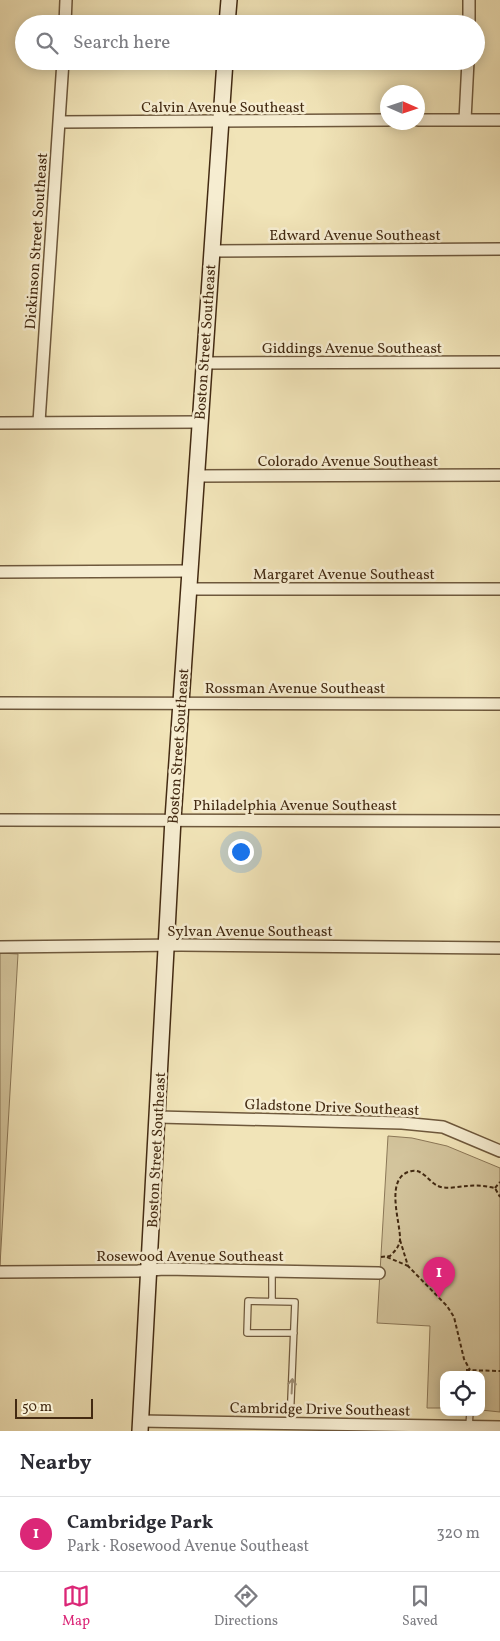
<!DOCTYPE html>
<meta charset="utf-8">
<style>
:root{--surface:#fff;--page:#f2f2f3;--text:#2b2b33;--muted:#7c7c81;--line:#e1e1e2;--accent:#db2777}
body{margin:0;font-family:Vollkorn,serif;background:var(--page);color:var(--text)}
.controls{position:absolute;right:15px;bottom:15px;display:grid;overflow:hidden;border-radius:10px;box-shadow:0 2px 12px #0003}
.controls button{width:45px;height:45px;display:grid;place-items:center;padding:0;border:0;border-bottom:1px solid var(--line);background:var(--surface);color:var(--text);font:25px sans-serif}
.compass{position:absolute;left:380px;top:85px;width:45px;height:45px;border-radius:50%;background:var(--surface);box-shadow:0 2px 12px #0003;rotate:93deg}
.scale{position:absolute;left:15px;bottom:12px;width:78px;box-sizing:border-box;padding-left:5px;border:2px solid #432a12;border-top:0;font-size:14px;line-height:18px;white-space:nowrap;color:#432a12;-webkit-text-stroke:4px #f6edd1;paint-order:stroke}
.you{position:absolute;left:240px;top:851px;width:18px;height:18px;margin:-12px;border:4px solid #fff;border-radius:50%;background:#1a73e8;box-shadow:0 0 0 8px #1a73e833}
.badge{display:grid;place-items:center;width:32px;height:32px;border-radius:50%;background:var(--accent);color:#fff;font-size:16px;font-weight:700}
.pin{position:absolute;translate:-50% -41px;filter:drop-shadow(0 1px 2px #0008)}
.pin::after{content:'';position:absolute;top:26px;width:18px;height:15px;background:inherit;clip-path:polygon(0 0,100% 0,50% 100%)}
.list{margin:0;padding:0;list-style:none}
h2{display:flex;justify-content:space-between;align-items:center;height:65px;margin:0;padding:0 20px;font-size:21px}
h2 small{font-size:16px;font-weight:400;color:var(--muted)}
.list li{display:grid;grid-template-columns:32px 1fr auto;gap:15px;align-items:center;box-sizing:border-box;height:75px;padding:0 20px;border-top:1px solid var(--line)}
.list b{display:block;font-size:19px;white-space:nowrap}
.list p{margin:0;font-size:16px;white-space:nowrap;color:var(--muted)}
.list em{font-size:16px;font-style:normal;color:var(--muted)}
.icon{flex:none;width:28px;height:28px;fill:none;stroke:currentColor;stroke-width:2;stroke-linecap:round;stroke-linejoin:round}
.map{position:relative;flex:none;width:500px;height:1431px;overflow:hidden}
.search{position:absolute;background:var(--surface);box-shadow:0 2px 12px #0003;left:15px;right:15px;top:15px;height:55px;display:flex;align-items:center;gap:12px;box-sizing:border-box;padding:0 18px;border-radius:28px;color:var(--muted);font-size:19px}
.sheet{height:140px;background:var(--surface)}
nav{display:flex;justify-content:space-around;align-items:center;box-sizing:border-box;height:70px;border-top:1px solid var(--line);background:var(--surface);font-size:14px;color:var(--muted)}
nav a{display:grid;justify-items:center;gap:2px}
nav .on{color:var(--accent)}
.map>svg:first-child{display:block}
</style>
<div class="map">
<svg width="500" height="1431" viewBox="0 0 500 1431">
<rect width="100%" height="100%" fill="#f1e4b8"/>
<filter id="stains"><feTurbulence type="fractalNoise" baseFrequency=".004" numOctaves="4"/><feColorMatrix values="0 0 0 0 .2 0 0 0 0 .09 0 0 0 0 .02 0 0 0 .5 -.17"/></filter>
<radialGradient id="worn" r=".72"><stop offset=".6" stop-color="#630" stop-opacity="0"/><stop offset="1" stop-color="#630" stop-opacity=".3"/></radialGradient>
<path fill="#d3c49c" stroke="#8b7757" d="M0,953L18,954L0,1265Z
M388,1136L412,1138L447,1146L500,1168V1412L481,1410V1375H444V1408H427L430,1326L377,1323Z"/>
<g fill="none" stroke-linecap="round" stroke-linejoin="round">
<g stroke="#6e583c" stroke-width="8">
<path id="lane" d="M272,1271V1301
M290,1423L295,1302L248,1301L247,1333H294
M469,1426L470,1412"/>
</g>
<g stroke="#6e583c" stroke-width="14">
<path id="street" d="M65,24L66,0
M469,24V0
M418,120H500
M465,120L468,61
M59,122L388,120
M211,251L500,249
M203,363L500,362
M39,422L63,61
M0,423L200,422
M196,476L500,475
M0,572L189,571
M188,589H500
M0,703L500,704
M0,820L500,821
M0,947L181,945L500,948
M158,1117L402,1123L443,1127L500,1151
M0,1272L138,1271L164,1269L379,1273
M140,1421L500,1427"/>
</g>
<g stroke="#432a12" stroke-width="18">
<path id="secondary" d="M227,24L229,0
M140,1431L173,819L225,61"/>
</g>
<path stroke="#432a12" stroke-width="2" stroke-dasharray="4 2.5" stroke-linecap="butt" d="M495,1188L500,1182
M400,1240L408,1266L447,1306L454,1317L464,1359L470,1370
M381,1257L390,1256C395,1251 399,1247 400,1240C401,1223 383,1176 412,1171C423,1169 429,1182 438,1186C447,1190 459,1186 468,1186C477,1185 486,1186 495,1188L500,1197
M387,1257L408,1266
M466,1370L500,1371"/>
<use href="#lane" stroke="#f6edd1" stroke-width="5.5"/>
<use href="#street" stroke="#f6edd1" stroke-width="11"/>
<use href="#secondary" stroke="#f6edd1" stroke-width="15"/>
</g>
<defs><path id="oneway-shaft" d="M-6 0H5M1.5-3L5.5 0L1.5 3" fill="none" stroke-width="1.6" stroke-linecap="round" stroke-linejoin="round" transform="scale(1.25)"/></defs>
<use stroke="#9c8c72" href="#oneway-shaft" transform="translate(292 1386) rotate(-87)"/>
<g text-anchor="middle" stroke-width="5" stroke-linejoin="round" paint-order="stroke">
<g font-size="15" fill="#432a12" stroke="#f6edd1">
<text x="223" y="112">Calvin Avenue Southeast</text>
<text x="355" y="240">Edward Avenue Southeast</text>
<text transform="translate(36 241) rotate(-86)" y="5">Dickinson Street Southeast</text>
<text transform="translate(205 342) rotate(-86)" y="5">Boston Street Southeast</text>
<text x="352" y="353">Giddings Avenue Southeast</text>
<text x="348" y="466">Colorado Avenue Southeast</text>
<text x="344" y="579">Margaret Avenue Southeast</text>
<text x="295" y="693">Rossman Avenue Southeast</text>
<text transform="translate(178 746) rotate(-86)" y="5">Boston Street Southeast</text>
<text x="295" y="810">Philadelphia Avenue Southeast</text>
<text x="250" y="936">Sylvan Avenue Southeast</text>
<text transform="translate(332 1107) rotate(2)" y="5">Gladstone Drive Southeast</text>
<text transform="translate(156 1150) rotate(-87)" y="5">Boston Street Southeast</text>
<text x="190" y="1261">Rosewood Avenue Southeast</text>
<text transform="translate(320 1409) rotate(1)" y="5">Cambridge Drive Southeast</text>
</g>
</g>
<rect width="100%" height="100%" filter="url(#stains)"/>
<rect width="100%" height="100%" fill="url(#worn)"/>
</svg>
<div class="controls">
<button><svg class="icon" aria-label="locate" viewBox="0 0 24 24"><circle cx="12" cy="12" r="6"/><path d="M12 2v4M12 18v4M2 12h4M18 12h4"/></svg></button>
</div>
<svg class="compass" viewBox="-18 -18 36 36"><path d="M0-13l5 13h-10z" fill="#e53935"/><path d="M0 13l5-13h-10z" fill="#7c7c81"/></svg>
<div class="scale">50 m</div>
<div class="you"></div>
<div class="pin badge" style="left:439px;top:1298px">1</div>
<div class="search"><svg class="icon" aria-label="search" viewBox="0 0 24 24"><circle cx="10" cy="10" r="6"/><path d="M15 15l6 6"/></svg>Search here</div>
</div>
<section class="sheet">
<h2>Nearby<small></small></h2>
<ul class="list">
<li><span class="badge">1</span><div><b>Cambridge Park</b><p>Park · Rosewood Avenue Southeast</p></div><em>320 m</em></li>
</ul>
</section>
<nav>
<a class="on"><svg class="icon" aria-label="map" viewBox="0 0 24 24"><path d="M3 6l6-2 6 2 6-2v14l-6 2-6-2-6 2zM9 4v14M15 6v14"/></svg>Map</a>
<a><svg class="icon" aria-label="directions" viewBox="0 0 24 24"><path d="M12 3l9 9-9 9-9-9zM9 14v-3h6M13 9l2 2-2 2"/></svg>Directions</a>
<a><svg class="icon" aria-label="saved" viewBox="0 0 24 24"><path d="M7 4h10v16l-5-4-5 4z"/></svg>Saved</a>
</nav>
